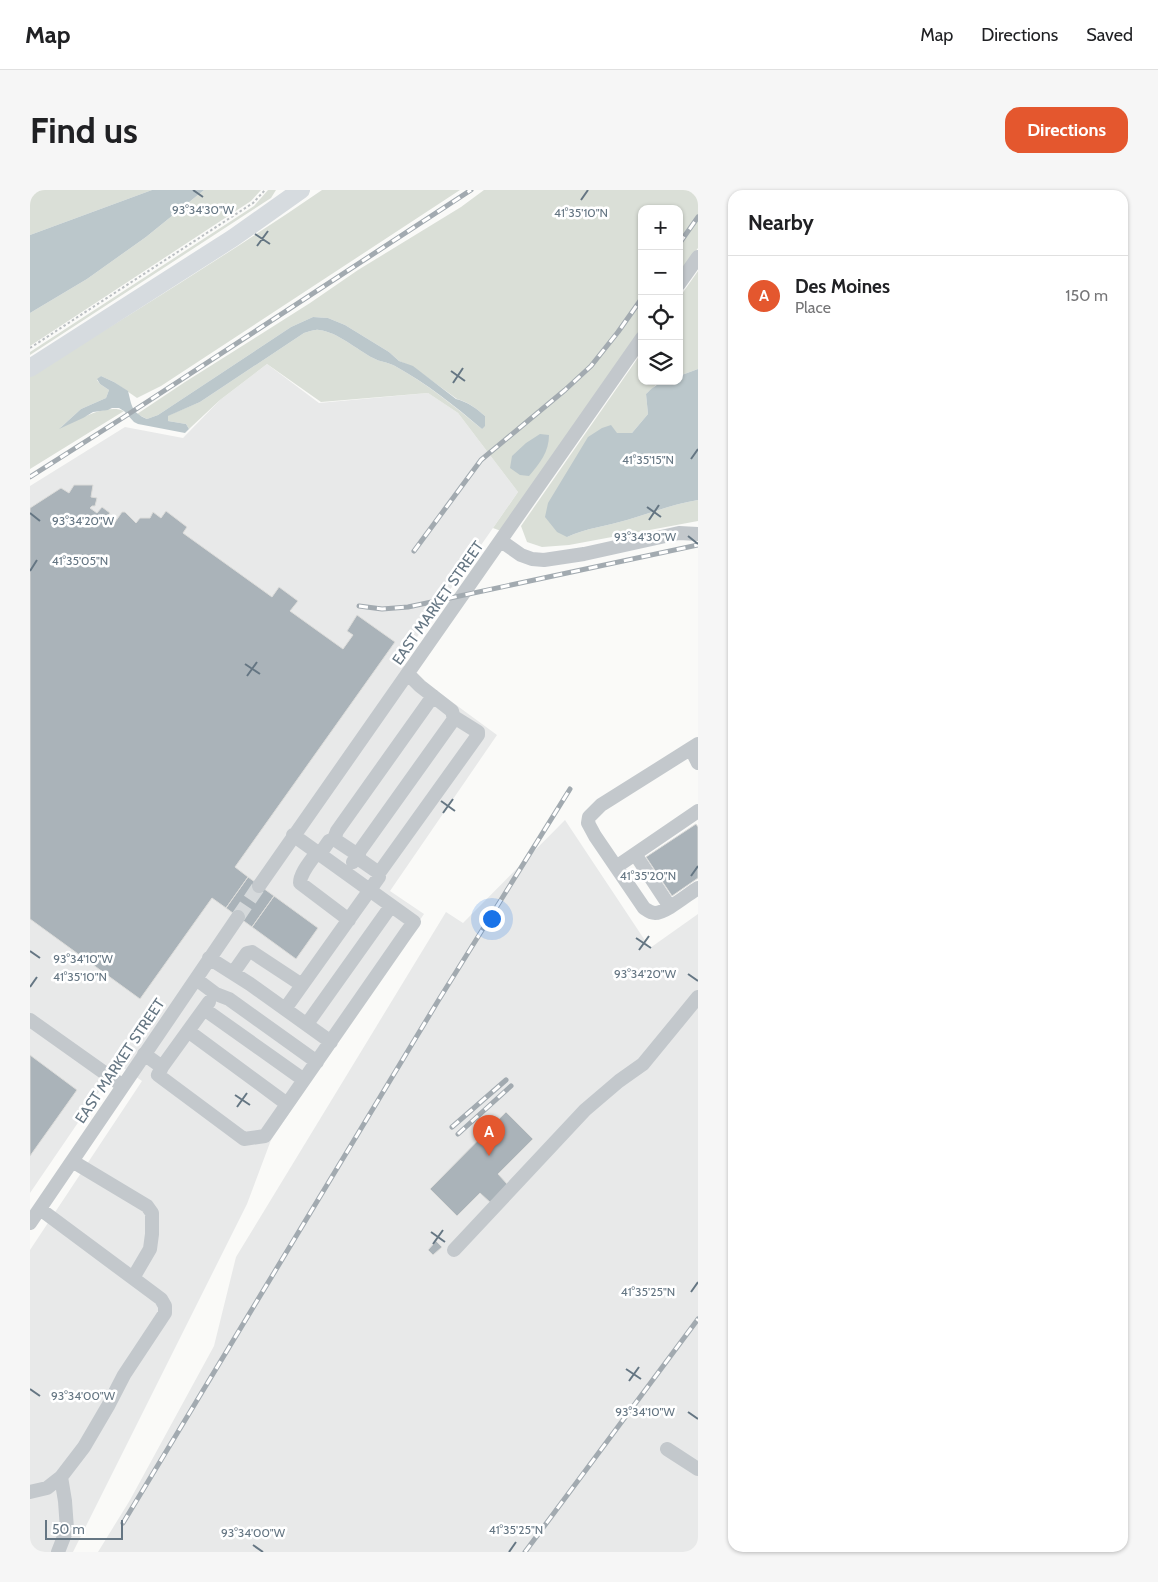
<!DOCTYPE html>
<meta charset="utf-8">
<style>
:root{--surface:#fff;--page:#f6f6f6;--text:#202124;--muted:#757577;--line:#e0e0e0;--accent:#e4572e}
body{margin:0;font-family:Cabin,sans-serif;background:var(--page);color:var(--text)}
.controls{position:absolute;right:15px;top:15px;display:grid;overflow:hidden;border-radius:10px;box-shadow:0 1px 4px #0004}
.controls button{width:45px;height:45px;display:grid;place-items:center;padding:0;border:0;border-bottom:1px solid var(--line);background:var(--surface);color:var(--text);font:25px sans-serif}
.scale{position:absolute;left:15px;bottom:12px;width:78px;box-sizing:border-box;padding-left:5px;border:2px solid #657683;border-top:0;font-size:14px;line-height:18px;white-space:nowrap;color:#657683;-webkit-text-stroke:4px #fff;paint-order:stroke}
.you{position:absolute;left:461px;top:728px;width:18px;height:18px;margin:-12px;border:4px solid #fff;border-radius:50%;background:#1a73e8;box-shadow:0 0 0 8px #1a73e833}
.badge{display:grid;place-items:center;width:32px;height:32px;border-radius:50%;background:var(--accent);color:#fff;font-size:16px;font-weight:700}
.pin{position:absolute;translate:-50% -41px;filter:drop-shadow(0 1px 2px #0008)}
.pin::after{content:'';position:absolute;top:26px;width:18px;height:15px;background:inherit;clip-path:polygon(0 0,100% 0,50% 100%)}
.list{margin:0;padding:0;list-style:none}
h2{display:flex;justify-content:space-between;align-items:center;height:65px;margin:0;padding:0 20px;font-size:21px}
h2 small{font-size:16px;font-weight:400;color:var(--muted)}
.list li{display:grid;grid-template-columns:32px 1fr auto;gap:15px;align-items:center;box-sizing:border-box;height:80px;padding:0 20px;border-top:1px solid var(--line)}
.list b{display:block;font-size:19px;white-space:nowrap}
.list p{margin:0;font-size:16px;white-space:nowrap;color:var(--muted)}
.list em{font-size:16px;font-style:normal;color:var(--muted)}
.icon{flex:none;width:28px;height:28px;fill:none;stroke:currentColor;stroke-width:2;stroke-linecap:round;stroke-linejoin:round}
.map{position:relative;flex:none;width:668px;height:1362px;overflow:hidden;border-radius:15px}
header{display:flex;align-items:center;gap:30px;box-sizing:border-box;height:70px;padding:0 25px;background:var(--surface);border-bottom:1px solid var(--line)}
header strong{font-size:24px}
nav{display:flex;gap:28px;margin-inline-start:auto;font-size:18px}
.intro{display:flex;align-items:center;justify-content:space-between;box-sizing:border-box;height:120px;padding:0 30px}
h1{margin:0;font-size:35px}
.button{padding:12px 22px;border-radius:15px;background:var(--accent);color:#fff;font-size:18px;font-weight:700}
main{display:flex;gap:30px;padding:0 30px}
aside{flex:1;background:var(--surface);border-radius:15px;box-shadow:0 1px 4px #0004}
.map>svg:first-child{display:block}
</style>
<header>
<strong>Map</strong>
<nav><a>Map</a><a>Directions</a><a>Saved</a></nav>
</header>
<div class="intro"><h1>Find us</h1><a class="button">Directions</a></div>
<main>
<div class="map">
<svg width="668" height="1362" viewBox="0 0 668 1362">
<rect width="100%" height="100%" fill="#fafaf8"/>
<path fill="#e8e9e9" d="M237,174L289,213L398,203L428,223L488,302L369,473L467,545L360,701L394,724L241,950L217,1014L43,1362H0V1060L112,891L88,874L0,1003V296L95,237L153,248L190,210Z
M535,630L620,758L668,724V1362H68L100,1310L184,1156L206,1067L416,722L433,733Z"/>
<path fill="#dadfd7" d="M0,0H122L0,45Z
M174,0H231L221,11L0,156V123L57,89L116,47Z
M238,0H246L241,8L0,165V162L224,16Z
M292,0H430L131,196L107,208L84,192L71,186L67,190L70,194L79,200L76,208L51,219L30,238C47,230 77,213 94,221L0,279V186C98,126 197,65 292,0Z
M454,0H668V58L649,85V19H612V141L471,341L463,338L488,302L428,223L398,203L291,212L237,174L190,210L159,239L156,234L138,231L137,226L170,212L274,143C279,142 284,139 289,140C308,142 327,160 343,168C350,172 358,172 365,176C396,193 424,216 452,239L455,226C447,219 438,212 427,209L383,177L369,171L359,162L315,135L298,128L283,127L261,137L128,225L117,229L107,224L155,192L280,113L328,80L431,17Z
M668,81V179L649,186V108Z
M612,162V191H635L626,195L616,204L618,224L602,243H587L537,347C556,338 577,336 597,330C621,323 643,314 668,310V331L539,355L512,357L497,352L491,336Z"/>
<path fill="#bbc7cb" d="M122,0H174L116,47L57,89L0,123V45Z
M283,127L298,128L315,135L359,162L369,171L383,176L426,209C438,212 447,219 455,226V236L452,239C425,216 396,193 365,176C358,172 350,172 343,168C327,160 308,142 289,140C284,139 279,142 274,143L170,212L138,226V231L156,234L159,239L155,243L108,234L104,232L94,221L89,218H82L78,220L63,222L53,228L29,239L51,219L76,208L79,200L70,194L67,189L71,186L84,192L98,201C102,216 101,222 117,229L128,225L261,137Z
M668,179V310C643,314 621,323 597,330C577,336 556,338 537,347L527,342L515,327L518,313L558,247L572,238L581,235L587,243H602L618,224L616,204C628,192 633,191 649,191V186Z
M510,244L519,245C519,262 510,273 499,286L490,285L480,278L482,266L496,253Z"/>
<path fill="#aab3b9" stroke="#dcdcda" d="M44,295H63L61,307L67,308L65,316H62L60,318L67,323L72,317L80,323L76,330L83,335L92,322H95L106,333L110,328H120L123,322L131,328L136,321L157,337L153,343L242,407L249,397L268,411L260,421L313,459L323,445L317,441L327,425L365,452L205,677L218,687L196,718L182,708L110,809L0,729V318L31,298L39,303Z
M666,634L668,637V688L642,706L616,667Z
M218,687L244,706L222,737L196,718Z
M244,706L288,738L266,769L222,737Z
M0,865L47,900L0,966Z
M476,922L503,949L468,984L478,995L462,1014L450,1003L427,1026L400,999Z
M406,1051L412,1057L403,1065L398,1060Z"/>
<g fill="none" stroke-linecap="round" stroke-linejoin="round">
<path stroke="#d5d9db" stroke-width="14" stroke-dasharray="14 7" stroke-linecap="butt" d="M208,727L229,696"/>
<path stroke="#bbbfc2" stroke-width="2" stroke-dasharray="2.5 2.5" stroke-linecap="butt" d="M0,158L223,13L235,0"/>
<path stroke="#c3c8cc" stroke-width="14" d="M649,94L668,67
M471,351L491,365L502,369L514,370L554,364L649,343L668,344
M668,554L571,615L559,627L558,633L565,646L614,718C617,720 620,723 625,723C636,723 658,704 668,698
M661,559L668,573
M304,649L307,641L403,506
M287,662C281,671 270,683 270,693L319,730
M290,664L299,651L304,649L328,665L323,672
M605,664L640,717
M586,677L668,621
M349,683L448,545V542L424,527
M229,696L612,148
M179,768L220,794L301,852
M203,783L217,763L222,762L272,795
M166,789L186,804L199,809L287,872
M174,819L274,890
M255,819L349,687V683L329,669V662L424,529L422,521L390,496L378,484
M0,830L93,896
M277,834L361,716
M158,841L257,914
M114,864L132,877L128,885L214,949L235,946L376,743L384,732L263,645
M132,877L179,812
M42,971L117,1016L122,1023V1044L120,1059L103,1088
M0,1033L208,727
M424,1060L555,920L589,891L613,874L668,807
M637,1259L668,1279
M0,1302L17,1298L31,1287L54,1257L78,1216L94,1185L135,1123V1116L131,1109L10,1019
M28,1362L37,1339L35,1311L31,1287"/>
<path stroke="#d6dbdf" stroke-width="18" d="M0,178L203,48L271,0"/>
<g stroke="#a2aab0" stroke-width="5">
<path id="rail" d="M649,54L668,27
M0,287L94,227L441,0
M384,361L451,270L535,200L561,176L588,142L612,108
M329,416L352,419L378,417L668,355
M422,937L476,890
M428,944L481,896
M93,1333L408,811L540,599
M495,1362L668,1129"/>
</g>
<use href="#rail" stroke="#fff" stroke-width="3" stroke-dasharray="9" stroke-linecap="butt"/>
</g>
<path fill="none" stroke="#657683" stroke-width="2" d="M163,0L173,7M551,10L558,0M225,44L240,54M227,56L238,41M421,181L435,191M423,193L433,178M661,269L668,259M617,317L631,327M0,323L10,331M619,330L629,315M658,346L668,354M0,381L7,370M215,474L230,484M217,486L227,472M411,611L425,621M413,623L423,609M661,686L668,676M606,748L621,758M609,760L619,746M0,761L10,768M658,784L668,791M0,797L7,787M205,905L220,915M207,917L217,903M401,1042L415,1052M403,1054L413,1040M661,1102L668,1092M596,1179L611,1189M599,1191L609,1177M0,1199L10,1206M658,1222L668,1229M223,1355L233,1362M479,1362L486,1352"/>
<g text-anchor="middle" stroke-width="5" stroke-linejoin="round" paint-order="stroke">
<g font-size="15" fill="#657683" stroke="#fff">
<text transform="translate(408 413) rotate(-55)" y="5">EAST MARKET STREET</text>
<text transform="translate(90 871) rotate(-56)" y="5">EAST MARKET STREET</text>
</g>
</g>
<g font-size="12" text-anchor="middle" fill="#657683" stroke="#fff" stroke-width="5" stroke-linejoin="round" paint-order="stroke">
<text x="173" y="24">93°34'30"W</text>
<text x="551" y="27">41°35'10"N</text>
<text x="618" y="274">41°35'15"N</text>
<text x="53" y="335">93°34'20"W</text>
<text x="615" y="351">93°34'30"W</text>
<text x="50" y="375">41°35'05"N</text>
<text x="618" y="690">41°35'20"N</text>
<text x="53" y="773">93°34'10"W</text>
<text x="615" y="788">93°34'20"W</text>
<text x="50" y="791">41°35'10"N</text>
<text x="618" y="1106">41°35'25"N</text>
<text x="53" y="1210">93°34'00"W</text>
<text x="615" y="1226">93°34'10"W</text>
<text x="486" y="1344">41°35'25"N</text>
<text x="223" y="1347">93°34'00"W</text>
</g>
</svg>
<div class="controls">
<button>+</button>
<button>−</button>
<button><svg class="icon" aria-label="locate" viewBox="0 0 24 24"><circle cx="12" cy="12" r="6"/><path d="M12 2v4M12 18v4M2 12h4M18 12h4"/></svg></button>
<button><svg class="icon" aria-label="layers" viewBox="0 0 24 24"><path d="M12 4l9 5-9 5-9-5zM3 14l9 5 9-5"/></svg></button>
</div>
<div class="scale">50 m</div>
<div class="you"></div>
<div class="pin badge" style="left:459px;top:966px">A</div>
</div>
<aside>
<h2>Nearby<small></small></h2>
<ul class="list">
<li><span class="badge">A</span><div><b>Des Moines</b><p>Place</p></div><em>150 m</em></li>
</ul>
</aside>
</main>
